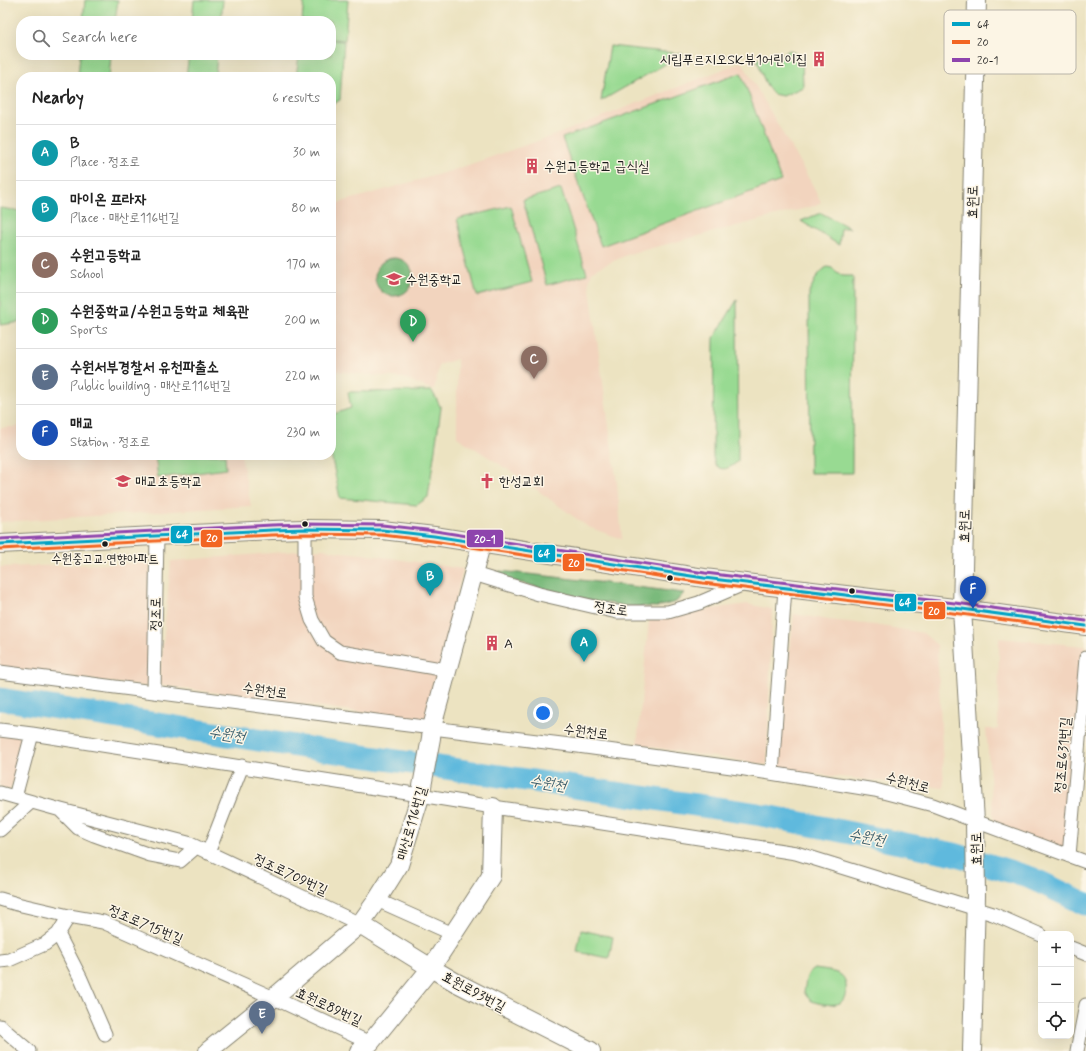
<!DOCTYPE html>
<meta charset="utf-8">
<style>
:root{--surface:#fff;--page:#f6f6f6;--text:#222;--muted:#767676;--line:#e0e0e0;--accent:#db2777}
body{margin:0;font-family:Mynerve,"Poor Story",sans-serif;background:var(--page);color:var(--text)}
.controls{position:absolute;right:12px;bottom:12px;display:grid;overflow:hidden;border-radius:8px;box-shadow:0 4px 16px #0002}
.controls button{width:36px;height:36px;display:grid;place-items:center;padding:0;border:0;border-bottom:1px solid var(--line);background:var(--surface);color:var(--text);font:20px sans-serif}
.you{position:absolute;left:543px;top:713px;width:14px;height:14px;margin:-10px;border:3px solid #fff;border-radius:50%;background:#1a73e8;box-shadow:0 0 0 6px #1a73e833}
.badge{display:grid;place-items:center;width:26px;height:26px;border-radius:50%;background:var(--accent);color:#fff;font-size:13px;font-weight:700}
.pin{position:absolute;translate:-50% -33px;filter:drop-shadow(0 1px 2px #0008)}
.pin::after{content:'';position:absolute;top:21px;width:14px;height:12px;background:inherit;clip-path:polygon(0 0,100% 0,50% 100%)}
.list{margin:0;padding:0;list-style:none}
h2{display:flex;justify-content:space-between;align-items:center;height:52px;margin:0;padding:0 16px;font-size:17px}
h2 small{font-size:13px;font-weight:400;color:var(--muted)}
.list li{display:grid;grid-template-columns:26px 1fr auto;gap:12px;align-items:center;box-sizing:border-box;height:56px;padding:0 16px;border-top:1px solid var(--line)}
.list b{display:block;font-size:15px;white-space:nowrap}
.list p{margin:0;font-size:13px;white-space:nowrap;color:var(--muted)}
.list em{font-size:13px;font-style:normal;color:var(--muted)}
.icon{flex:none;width:22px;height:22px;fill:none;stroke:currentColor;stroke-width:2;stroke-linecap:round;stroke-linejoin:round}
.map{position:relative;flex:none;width:1086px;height:1051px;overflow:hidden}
.search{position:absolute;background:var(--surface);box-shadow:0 4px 16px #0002;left:16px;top:16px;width:320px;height:44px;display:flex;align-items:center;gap:10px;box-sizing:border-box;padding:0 14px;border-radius:16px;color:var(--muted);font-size:15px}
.panel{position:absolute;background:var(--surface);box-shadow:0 4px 16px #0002;left:16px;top:72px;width:320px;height:388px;border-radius:16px}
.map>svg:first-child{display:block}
</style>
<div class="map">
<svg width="1086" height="1051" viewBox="0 0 1086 1051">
<rect width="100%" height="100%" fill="#fcf5e5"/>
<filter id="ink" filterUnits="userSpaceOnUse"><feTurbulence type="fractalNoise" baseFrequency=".025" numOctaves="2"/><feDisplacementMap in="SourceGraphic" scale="8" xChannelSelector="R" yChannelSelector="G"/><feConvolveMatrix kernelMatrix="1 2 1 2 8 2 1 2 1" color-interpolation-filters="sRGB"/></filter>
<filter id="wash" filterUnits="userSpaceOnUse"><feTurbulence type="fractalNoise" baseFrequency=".012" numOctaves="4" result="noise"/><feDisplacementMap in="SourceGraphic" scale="16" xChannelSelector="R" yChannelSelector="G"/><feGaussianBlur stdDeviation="0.9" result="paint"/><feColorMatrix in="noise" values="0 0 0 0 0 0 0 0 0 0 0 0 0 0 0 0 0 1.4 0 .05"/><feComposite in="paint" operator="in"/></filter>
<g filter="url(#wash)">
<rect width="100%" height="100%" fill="#ece3c1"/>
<path fill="#f2d4be" d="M742,62L813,186L821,202L814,206L629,254L592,271L589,282L617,484L622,539L588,527L518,476L457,437V359L439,365L434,390L403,378L331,371V205L454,170L558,134Z
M21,426V455H241L251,506L0,522V428Z
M323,549L340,552L363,554L463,569L426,721L159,685L171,561Z
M150,563L148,687L0,669V567Z
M747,604L772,609L767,765L637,745L649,620L690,612Z
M794,614L829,620L875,625L923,633L937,645L944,788L776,770Z
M999,638L1085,646L1065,851L994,824L986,729H998Z
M0,733L27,737L10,791L0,788Z"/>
<path fill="#98da92" stroke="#5a7b57" d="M85,0H118L115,21H83Z
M194,0H223L221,21H192Z
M304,0H348L345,40L331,39V21H302Z
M331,40L344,41L340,100L331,105V77H296L299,55H331Z
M610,46L683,54L601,101Z
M790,50L802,58L803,87L783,96L773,94C764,84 761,71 757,59H761L764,57L779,56Z
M80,55H111L109,77H78Z
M189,55H217L215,77H186Z
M741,73L781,181L601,246L562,138Z
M561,189L587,274L547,285L523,200Z
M511,206L532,282L477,296L457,219Z
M0,208L21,211V322L0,325Z
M821,213L850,228H841L839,245L801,221Z
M827,267L832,268L842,276H853L852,473H810L809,293C814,282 817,273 827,267Z
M737,300L738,461C728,471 716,473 713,457L714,338Z
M432,391L441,408L428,497L417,505L340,498L331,454V415L351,408L348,392Z
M155,455H225L226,469L158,478Z
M581,930L613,937L609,958L577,952Z
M814,969C821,970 835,971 841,975C849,981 847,998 840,1003C834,1006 818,1004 812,1001C808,999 806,995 804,992C806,983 805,973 814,969Z"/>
<path fill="#7aba7c" stroke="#4b6b4c" d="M375 277a19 19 0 1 1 38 0a19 19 0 1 1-38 0Z
M499,571C561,577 622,585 684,593L676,602L657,607L628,606L594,601L501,578Z"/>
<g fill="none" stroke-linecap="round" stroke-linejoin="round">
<path stroke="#5fb9dd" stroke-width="23" d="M0,699L302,747L757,814L954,854L1031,878L1086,904"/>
</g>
</g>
<g filter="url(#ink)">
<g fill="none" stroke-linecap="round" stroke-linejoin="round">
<g stroke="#84806e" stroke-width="15">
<path id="street" d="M305,529V597L312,620L324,641L340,652L447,670
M474,574L539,594L617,612H668L699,603L746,583
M0,672L392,723L578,746L739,768L875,790L933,805L975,821L1086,862
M154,692L157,536
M0,730L32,734L420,795L493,807L570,818L796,853L993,914L1041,935
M772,773L785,588
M0,793L61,810L188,843L360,924
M15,797L32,734
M61,811L78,828L94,835L150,855L180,861L196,847
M0,830L31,802
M208,853L242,766
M1069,856L1086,658
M0,899L17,904L69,916L103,922L274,998L370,1043
M377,900L453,934
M69,916L58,934L81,979L105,1034
M1071,948L1086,954
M0,961L9,960L45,944L58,934
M0,1026L29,1051
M1077,1051L1086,1005"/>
</g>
<g stroke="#84806e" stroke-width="20">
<path id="secondary" d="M0,544L272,530L305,529L382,530L434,536L704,578L962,609L1086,626
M360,924L431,968L455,982L591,1051
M208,1051L265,1005L360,924L377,900L399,865L420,797L431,738L432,727L481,545
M359,1051L370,1043L431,968L491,876L493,807
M972,1051L976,896L975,821L962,609L977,0"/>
</g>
<use href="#street" stroke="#fff" stroke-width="13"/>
<use href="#secondary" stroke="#fff" stroke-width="18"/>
<g stroke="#fcf5e5" stroke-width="6">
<path id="bus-1" d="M0,544L272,530L305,529L382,530L434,536L704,578L962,609L1086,626"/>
</g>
<g stroke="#fcf5e5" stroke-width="6">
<path id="bus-2" d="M0,549L272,535L305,534L382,535L433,541L703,583L961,614L1085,631"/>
</g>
<g stroke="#fcf5e5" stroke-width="6">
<path id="bus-3" d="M0,539L272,525L305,524L382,525L435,531L705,573L963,604L1086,621"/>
</g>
<use href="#bus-1" stroke="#01a2c5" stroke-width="3"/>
<use href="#bus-2" stroke="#f26522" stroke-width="3"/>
<use href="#bus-3" stroke="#8e44ad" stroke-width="3"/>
</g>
</g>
<defs>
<g id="building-bare" transform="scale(1.2)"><path d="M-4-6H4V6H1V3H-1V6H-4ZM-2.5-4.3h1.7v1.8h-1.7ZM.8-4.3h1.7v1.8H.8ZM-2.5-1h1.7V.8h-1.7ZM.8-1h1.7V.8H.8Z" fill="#d1495b" stroke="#fcf5e5" stroke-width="2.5" paint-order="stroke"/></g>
<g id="school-bare" transform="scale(1.2)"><path d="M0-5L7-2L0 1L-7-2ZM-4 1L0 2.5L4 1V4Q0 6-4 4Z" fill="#d1495b" stroke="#fcf5e5" stroke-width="2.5" paint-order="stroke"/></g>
<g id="church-bare" transform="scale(1.2)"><path d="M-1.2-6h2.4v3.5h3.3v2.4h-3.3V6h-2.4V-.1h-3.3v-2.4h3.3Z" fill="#d1495b" stroke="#fcf5e5" stroke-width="2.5" paint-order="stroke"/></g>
</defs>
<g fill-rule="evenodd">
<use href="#building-bare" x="819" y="59"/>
<use href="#building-bare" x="532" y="166"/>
<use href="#school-bare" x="394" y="279"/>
<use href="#school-bare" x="123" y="481"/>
<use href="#church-bare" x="487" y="481"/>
<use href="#building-bare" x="492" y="643"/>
</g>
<g fill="#1c1c1c" stroke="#fcf5e5" stroke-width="1.5">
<circle cx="305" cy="524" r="3.5"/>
<circle cx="105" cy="544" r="3.5"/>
<circle cx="670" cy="578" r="3.5"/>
<circle cx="852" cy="591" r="3.5"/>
</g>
<g text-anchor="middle" stroke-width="3" stroke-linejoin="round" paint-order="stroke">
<g font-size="13" fill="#1c1c1c" stroke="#fcf5e5">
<text x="105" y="563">수원중고교.연향아파트</text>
</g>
<g font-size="14" fill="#1c1c1c" stroke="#fcf5e5" text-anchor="start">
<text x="807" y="64" text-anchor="end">시립푸르지오SK뷰1어린이집</text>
<text x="544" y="171">수원고등학교 급식실</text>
<text x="406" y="284">수원중학교</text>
<text x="135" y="486">매교초등학교</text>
<text x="499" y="486">한성교회</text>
<text x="504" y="648">A</text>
</g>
<g font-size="14" fill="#1c1c1c" stroke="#fcf5e5">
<text transform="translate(972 202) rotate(-89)" y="5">효원로</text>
<text transform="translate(964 526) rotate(-89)" y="5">효원로</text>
<text transform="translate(611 608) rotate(8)" y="5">정조로</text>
<text transform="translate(155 614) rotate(-89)" y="5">정조로</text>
<text transform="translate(265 690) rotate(8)" y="5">수원천로</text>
<text transform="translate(586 731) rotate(8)" y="5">수원천로</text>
<text transform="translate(1062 755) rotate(-85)" y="5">정조로631번길</text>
<text transform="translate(908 782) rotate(15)" y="5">수원천로</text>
<text transform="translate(411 823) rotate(-74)" y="5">매산로116번길</text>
<text transform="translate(976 849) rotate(-91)" y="5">효원로</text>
<text transform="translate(291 874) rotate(25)" y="5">정조로709번길</text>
<text transform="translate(146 924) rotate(23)" y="5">정조로715번길</text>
<text transform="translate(474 991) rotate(28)" y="5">효원로93번길</text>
<text transform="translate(329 1006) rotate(25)" y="5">효원로89번길</text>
</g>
<g font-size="15" font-style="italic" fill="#375b69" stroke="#fcf5e5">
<text transform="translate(227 734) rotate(9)" y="5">수원천</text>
<text transform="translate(548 783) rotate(9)" y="5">수원천</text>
<text transform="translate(867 837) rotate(11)" y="5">수원천</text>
</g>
</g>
<rect x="944" y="10" width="132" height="64" rx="6" fill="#fcf5e5" stroke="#b9b4a9" stroke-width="1"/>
<rect x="952" y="22" width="18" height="4" fill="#01a2c5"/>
<rect x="952" y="40" width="18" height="4" fill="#f26522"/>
<rect x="952" y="58" width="18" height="4" fill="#8e44ad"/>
<g font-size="11" fill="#1c1c1c">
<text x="977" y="28">64</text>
<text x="977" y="46">20</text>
<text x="977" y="64">20-1</text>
</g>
<g stroke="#fcf5e5" stroke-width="1.5">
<rect x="170" y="525" width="23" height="19" rx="4" fill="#01a2c5"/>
<rect x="200" y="529" width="23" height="19" rx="4" fill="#f26522"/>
<rect x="466" y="529" width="38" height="19" rx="4" fill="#8e44ad"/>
<rect x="533" y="544" width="23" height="19" rx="4" fill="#01a2c5"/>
<rect x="562" y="553" width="23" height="19" rx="4" fill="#f26522"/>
<rect x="894" y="593" width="23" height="19" rx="4" fill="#01a2c5"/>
<rect x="923" y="601" width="23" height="19" rx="4" fill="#f26522"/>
</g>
<g font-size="11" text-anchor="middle" font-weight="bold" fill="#fff">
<text x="182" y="538">64</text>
<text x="212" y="542">20</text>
<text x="485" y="543">20-1</text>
<text x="544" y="557">64</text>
<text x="574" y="567">20</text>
<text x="905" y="606">64</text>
<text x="934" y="615">20</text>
</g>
</svg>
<div class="controls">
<button>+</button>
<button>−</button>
<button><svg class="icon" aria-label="locate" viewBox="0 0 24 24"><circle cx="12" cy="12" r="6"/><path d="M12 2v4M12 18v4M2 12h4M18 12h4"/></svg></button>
</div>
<div class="you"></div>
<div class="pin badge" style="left:584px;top:662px;background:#0f9aa8">A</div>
<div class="pin badge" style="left:430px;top:596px;background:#0f9aa8">B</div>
<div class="pin badge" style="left:534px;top:379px;background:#8d6e63">C</div>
<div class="pin badge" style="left:413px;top:342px;background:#2e9e5b">D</div>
<div class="pin badge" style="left:262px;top:1034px;background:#5c6f8a">E</div>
<div class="pin badge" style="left:973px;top:609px;background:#1a4fb4">F</div>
<div class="search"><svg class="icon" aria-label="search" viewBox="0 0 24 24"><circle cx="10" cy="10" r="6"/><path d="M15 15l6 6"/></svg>Search here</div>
<section class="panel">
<h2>Nearby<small>6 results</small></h2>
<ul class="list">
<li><span class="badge" style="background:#0f9aa8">A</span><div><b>B</b><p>Place · 정조로</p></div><em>30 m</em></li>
<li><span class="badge" style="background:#0f9aa8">B</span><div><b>마이온 프라자</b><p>Place · 매산로116번길</p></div><em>80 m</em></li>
<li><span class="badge" style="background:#8d6e63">C</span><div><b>수원고등학교</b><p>School</p></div><em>170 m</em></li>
<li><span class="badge" style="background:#2e9e5b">D</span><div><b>수원중학교/수원고등학교 체육관</b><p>Sports</p></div><em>200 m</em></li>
<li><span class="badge" style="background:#5c6f8a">E</span><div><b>수원서부경찰서 유천파출소</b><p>Public building · 매산로116번길</p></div><em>220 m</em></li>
<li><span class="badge" style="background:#1a4fb4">F</span><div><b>매교</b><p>Station · 정조로</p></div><em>230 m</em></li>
</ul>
</section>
</div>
